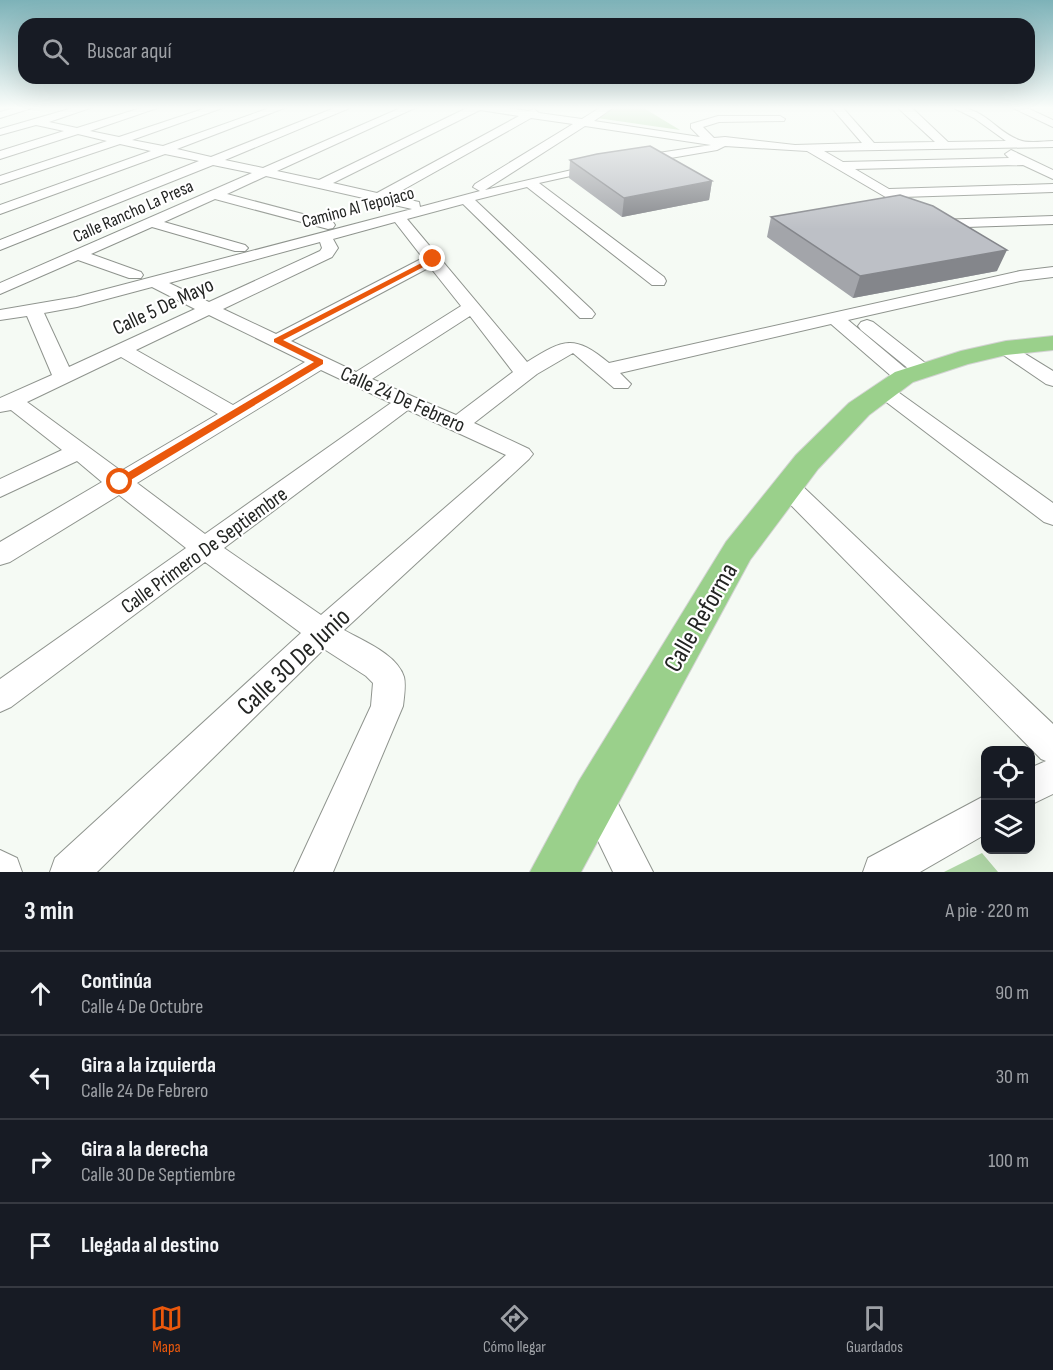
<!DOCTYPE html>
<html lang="es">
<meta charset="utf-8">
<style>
:root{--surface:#171b24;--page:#242831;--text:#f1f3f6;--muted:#9ea1a6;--line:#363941;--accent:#ea580c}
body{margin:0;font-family:"Sofia Sans Condensed",sans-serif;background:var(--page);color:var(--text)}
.controls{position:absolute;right:18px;bottom:18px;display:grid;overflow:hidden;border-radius:12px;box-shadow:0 6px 24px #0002}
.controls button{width:54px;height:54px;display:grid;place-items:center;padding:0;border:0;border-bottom:2px solid var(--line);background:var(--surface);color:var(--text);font:30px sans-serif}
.stop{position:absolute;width:18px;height:18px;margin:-14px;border:4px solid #ea580c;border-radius:50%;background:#fff}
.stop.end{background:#ea580c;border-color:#fff;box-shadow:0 2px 6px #0008}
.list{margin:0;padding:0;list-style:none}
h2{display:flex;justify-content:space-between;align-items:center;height:78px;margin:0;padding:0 24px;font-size:26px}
h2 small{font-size:20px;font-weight:400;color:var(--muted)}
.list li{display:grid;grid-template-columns:39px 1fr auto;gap:18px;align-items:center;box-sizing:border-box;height:84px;padding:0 24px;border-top:2px solid var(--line)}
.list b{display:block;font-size:22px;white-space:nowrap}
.list p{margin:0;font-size:20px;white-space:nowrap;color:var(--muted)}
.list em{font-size:20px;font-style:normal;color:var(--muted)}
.icon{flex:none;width:33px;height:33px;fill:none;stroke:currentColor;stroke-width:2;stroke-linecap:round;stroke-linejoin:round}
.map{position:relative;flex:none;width:1053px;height:872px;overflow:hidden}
.search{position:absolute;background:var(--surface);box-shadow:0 6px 24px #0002;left:18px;right:18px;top:18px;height:66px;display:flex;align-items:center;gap:15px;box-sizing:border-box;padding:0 21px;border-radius:18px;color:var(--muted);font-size:22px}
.sheet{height:414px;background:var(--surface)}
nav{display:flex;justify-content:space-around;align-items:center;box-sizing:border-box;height:84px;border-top:2px solid var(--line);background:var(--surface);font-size:16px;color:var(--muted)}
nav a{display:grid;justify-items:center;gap:3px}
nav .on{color:var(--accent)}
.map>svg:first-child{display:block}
</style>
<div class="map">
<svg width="1053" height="872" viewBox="0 0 1053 872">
<rect width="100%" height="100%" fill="#f5faf4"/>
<path fill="#afd6a6" d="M614,107H642L680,130L597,118Z
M982,853L998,872H944Z"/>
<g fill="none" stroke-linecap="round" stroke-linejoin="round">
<g stroke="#8f948e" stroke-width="2">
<path id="minor" d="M17,107H35L0,118V112Z
M76,107H93L49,122L77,128L144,107H160L90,131L119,137L209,107H225L132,140L163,146L272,107H287L177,149L211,157L337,107H352L225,160L263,168L403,107H417L277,171L319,180L469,107H502L528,111L534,109L539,113L582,119L601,107H614L594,121L700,137L691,128V124L718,116H780L785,119L784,121L719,122L703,127L714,138L725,137L795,145L862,143L831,107H842L874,143L935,142L897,107H911L948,142L1006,141L974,118L952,107C986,107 993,130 1019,140C1028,144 1044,141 1053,141V147L824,151L843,162L1009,158L1005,154L1011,150L1053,170V179L1023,165L855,169L889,189L1053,184V192L902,197L923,209L925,212L918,216L807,151L725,146L717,150L636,164L632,163V157L711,145L585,126L485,190L602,163V169L539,183L664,277L666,281L664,285H652L527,187L475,200L592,310L595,314L592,318H580L463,204L407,219L527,362C564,339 574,334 609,363L1020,271L1053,267V277L1020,281L848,320L911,373L914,377L911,381H897L831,324L620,373L631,384L628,388H614L573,353L537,374L474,423L529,449L533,454L529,459L344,630C363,641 397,654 404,677C406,685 404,697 403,706L333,872H294L371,706L373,683L366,676L324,649L97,872H50L55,858L301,633L205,562L11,707L0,712V679L186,548L119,495L10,562L0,565V542L102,482L77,461L0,497V479L62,450L11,410L0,412V398L52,375L27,316L0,320V310L76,297L412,209L266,176L227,194L333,222L335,225L333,228L328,229L215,199L164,222L245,245L248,248L245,251H235L152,227L91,254L141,272L143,275L141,278H129L78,260L0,294V283L252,173L213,165L0,250V240L199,161L165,154L0,214V205L151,151L120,144L0,184V176L107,141L78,134L0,159V151L64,131L36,125L0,135V129ZM480,110L519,116L377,193L333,183ZM531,118L573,124L475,184L473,187L480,191L420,207L419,202L392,196ZM395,222L423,258L276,334L223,309L332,257L338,248L333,239ZM320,242L322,248L320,251L209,302L169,283ZM430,267L461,306L356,372L291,341ZM152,287L195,309L69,367L44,313L77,307ZM209,315L305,362L233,405L136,350ZM470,316L513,372L456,415L372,379ZM121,357L218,414L121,471L27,402ZM321,370L391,403L205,534L137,483ZM408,410L506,455L321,615L224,548Z
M1011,107H1025L1053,120V127Z
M1053,216V224L937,228L930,224L937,220Z
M867,320L873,322L929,366L932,370L929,374H915L861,330L858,326L861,322Z
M1006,342L1053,371V386L1046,384L999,352L996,348Z
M884,385L891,387L1053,503V525L1044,522L877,395L874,391L877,387Z
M788,479L797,481L1053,724V794L1030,805V768L1046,761L1041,759L779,493L776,487L779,481Z
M595,779L608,784L653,872H613L577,797L582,784Z
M986,795V834L920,872H863L868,858Z
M0,850L17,858L22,872H0Z"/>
</g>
<g stroke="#d3d3d3" stroke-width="2">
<path id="major" d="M1053,336V350L1006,355L968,364L913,382L869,415L818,469L750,560L581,872H530L579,781L726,542L796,455L849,403L895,372L961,351L1006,341Z"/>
</g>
<use href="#minor" fill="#fff" fill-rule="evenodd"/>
<use href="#major" fill="#9ad08b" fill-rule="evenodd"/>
</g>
<path fill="#a3a5aa" d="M570,160L712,181L709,200L622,217L569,178Z
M771,217L997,271L853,298L767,237Z"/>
<path fill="#84868b" d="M712,181L709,200L622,217L624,198Z
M1007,250L997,271L853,298L860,276Z"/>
<path fill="#bdc0c6" stroke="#84868b" stroke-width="1.5" d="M650,146L712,181L624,198L570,160L597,154Z
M900,195L933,206L1007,250L860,276L771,217Z"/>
<linearGradient id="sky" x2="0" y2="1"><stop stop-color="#7db2b8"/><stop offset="0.47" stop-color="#fafdfa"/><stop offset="1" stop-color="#fafdfa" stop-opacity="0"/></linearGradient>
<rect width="1053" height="229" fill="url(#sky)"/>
<path fill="#ea580c" d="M433,257L435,261L283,340L323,360V364L124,484H117V479L314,362L274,342V339Z"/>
<g text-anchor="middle" stroke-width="4.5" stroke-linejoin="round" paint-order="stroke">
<g font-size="18" fill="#232523" stroke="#fff">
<text transform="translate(358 207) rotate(-15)" y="6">Camino Al Tepojaco</text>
<text transform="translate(133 211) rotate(-24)" y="6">Calle Rancho La Presa</text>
</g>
<g font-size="21" fill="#232523" stroke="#fff">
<text transform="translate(163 306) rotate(-25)" y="7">Calle 5 De Mayo</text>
<text transform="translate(403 399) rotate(24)" y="7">Calle 24 De Febrero</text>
<text transform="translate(204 550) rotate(-36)" y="7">Calle Primero De Septiembre</text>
</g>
<g font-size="26" fill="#232523" stroke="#fff">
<text transform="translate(700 617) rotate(-60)" y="9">Calle Reforma</text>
<text transform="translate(293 661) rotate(-43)" y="9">Calle 30 De Junio</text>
</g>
</g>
</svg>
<div class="controls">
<button><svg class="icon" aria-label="locate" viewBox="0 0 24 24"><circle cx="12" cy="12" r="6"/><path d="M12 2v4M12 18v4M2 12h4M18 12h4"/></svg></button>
<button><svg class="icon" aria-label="layers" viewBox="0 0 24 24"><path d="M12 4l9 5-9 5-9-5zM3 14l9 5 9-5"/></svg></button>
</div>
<div class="stop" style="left:120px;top:482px"></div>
<div class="stop end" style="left:433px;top:259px"></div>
<div class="search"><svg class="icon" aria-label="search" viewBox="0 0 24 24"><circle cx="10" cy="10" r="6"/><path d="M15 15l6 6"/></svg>Buscar aquí</div>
</div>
<section class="sheet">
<h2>3 min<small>A pie · 220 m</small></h2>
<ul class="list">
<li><svg class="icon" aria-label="ahead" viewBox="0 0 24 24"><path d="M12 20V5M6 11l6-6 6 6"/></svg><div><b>Continúa</b><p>Calle 4 De Octubre</p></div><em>90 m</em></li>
<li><svg class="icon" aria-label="left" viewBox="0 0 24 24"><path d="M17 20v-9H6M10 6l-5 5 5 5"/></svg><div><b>Gira a la izquierda</b><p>Calle 24 De Febrero</p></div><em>30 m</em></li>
<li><svg class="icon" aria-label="right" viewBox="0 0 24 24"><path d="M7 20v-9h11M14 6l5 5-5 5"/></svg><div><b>Gira a la derecha</b><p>Calle 30 De Septiembre</p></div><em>100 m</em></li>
<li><svg class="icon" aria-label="arrive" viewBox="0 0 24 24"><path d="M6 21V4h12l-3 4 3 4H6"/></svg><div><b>Llegada al destino</b></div></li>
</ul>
</section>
<nav>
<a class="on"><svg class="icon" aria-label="map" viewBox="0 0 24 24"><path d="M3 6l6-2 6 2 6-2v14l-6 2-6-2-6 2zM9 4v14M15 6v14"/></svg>Mapa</a>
<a><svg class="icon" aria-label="directions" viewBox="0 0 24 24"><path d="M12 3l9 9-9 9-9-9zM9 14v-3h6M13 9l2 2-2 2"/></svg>Cómo llegar</a>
<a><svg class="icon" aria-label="saved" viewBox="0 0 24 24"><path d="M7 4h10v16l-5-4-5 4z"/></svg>Guardados</a>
</nav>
